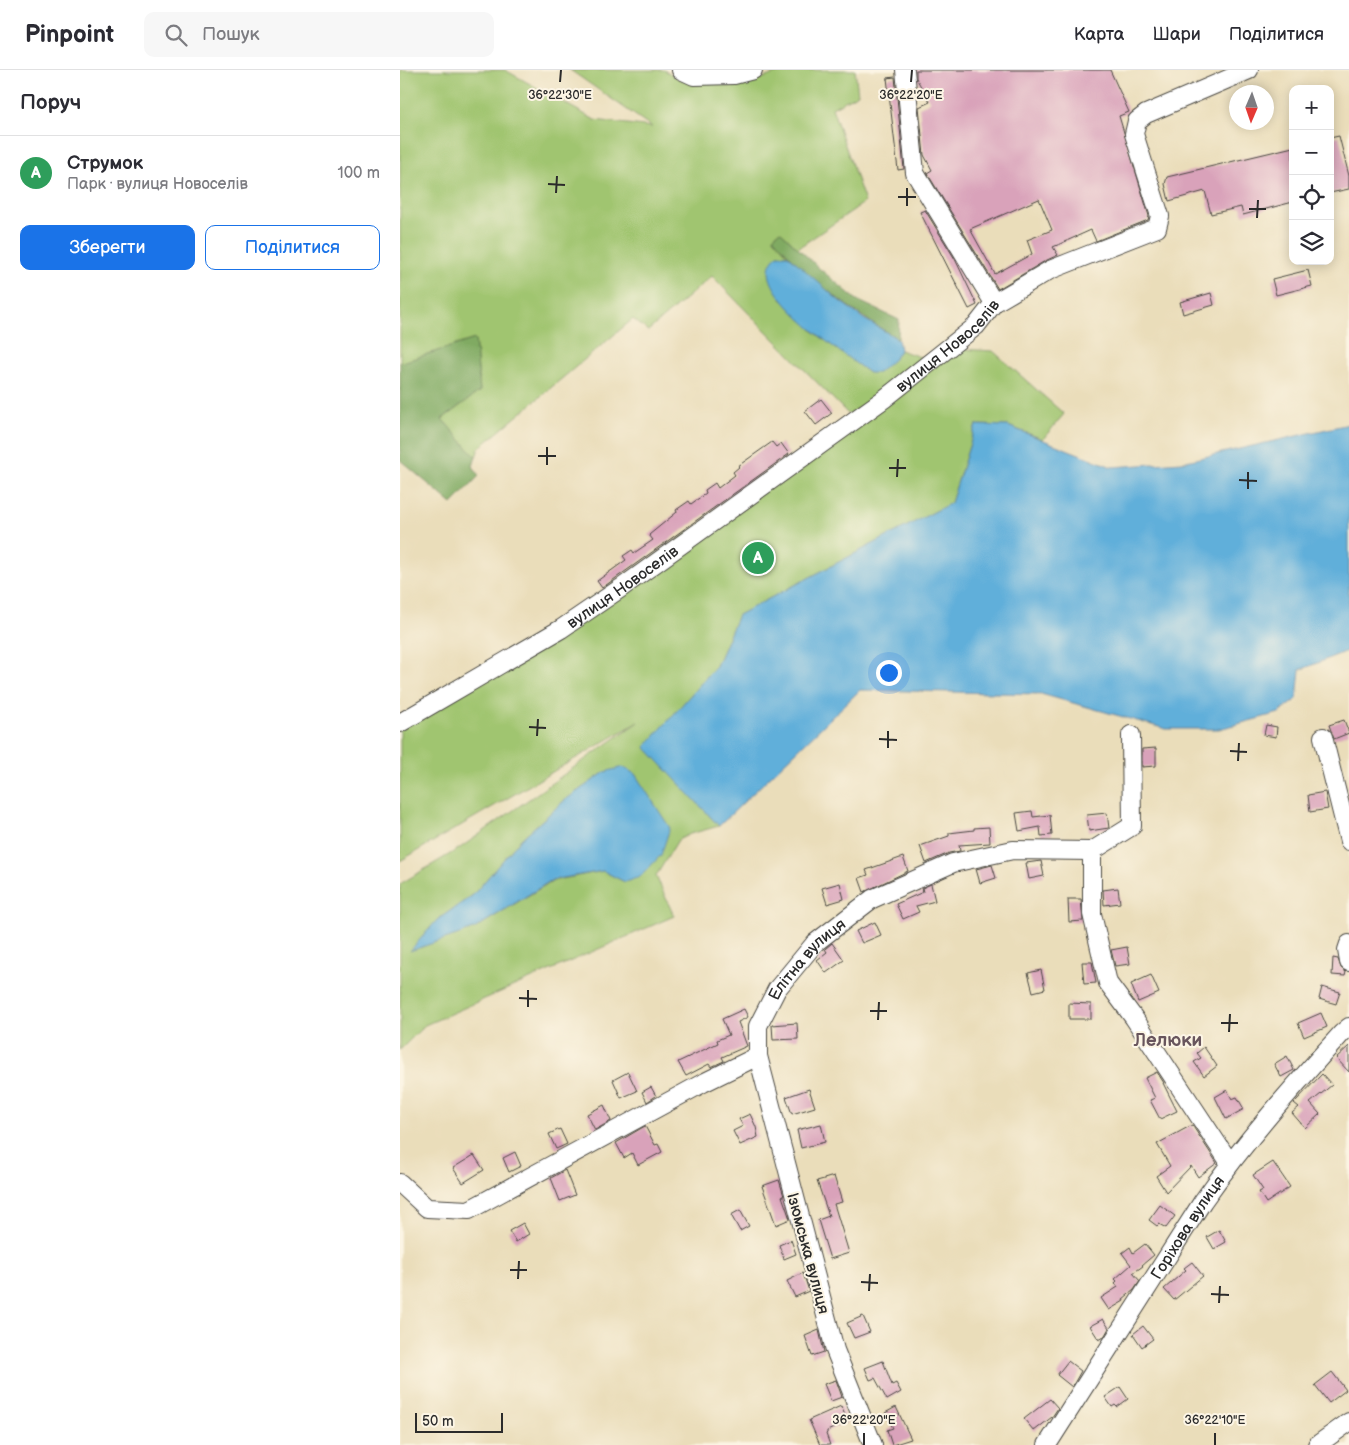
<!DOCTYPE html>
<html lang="uk">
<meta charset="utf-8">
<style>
:root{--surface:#fff;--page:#f7f7f7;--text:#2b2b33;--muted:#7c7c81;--line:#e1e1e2;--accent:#1a73e8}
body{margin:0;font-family:"Balsamiq Sans",sans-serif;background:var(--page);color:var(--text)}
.controls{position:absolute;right:15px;top:15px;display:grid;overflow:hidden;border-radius:10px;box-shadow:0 2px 12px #0003}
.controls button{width:45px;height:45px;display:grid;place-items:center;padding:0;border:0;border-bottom:1px solid var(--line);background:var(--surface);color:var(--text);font:25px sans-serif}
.compass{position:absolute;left:829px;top:15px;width:45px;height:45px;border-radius:50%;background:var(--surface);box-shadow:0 2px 12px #0003;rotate:182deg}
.scale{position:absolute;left:15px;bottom:12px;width:88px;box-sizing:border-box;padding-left:5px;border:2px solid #2b2b2b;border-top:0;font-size:14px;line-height:18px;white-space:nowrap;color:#2b2b2b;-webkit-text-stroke:4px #fcf5e5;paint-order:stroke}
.you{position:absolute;left:488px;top:602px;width:18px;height:18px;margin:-12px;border:4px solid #fff;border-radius:50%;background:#1a73e8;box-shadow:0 0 0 8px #1a73e833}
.badge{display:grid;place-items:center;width:32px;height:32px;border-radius:50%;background:var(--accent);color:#fff;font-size:16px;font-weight:700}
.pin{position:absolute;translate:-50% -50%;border:2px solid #fff;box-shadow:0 1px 5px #0006}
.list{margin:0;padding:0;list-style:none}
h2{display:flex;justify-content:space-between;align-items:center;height:65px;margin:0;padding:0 20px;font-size:21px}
h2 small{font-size:16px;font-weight:400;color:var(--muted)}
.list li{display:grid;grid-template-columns:32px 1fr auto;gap:15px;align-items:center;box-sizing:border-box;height:75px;padding:0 20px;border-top:1px solid var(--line)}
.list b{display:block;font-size:19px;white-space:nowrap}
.list p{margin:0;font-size:16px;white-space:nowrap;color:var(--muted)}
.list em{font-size:16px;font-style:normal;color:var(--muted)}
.actions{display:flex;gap:10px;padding:15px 20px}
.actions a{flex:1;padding:11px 0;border:1px solid var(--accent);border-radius:10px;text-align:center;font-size:18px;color:var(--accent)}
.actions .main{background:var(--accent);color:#fff}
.icon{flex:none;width:28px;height:28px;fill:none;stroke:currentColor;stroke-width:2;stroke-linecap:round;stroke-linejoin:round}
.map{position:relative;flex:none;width:949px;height:1375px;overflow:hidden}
header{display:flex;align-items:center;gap:30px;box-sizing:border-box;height:70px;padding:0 25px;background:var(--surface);border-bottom:1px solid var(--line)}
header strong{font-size:24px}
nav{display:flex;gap:28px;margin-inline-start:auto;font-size:18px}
.search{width:350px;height:45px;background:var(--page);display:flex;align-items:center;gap:12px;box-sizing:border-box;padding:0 18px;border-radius:10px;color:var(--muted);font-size:19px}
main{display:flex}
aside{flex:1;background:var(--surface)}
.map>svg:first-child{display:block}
</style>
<header>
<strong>Pinpoint</strong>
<div class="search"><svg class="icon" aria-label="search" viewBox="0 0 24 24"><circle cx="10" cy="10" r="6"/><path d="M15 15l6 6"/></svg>Пошук</div>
<nav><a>Карта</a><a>Шари</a><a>Поділитися</a></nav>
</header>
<main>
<aside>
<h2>Поруч<small></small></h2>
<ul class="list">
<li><span class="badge" style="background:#2e9e5b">A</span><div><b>Струмок</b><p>Парк · вулиця Новоселів</p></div><em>100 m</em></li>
</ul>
<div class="actions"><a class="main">Зберегти</a><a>Поділитися</a></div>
</aside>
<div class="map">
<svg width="949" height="1375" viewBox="0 0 949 1375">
<rect width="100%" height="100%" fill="#fcf5e5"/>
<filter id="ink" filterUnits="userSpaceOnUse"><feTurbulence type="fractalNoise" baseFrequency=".02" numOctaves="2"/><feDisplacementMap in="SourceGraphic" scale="10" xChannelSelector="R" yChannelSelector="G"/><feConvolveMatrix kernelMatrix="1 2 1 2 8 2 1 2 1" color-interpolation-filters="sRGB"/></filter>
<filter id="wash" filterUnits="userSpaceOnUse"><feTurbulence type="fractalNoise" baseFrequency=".0096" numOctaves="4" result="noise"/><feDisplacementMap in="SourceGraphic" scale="20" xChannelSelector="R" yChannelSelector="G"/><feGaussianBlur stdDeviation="1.12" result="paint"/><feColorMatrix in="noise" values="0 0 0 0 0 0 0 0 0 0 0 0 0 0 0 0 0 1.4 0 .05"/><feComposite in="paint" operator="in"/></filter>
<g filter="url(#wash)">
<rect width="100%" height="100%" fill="#eaddba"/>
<path fill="#a0c570" stroke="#66784e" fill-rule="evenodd" d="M0,0H105L195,50L252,57L170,0H264L282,10L355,11L385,0H455L458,24L432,38L465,132L398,178L380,161L373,167L388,185H378L381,229L413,261L469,303L495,288L500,280L526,289L449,345L312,206L248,261L233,249L79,378L76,387L42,349L80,321L75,269L0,293Z
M560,279L593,281L664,344L643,369L608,356L576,355L551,433L338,545L316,596L246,677L319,756L290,764L278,770L256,806L274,846L25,955L0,980V814L60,778L238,652L0,791V658ZM205,702L225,812L203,801L152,811L74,859L37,850L73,825L121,769L165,730Z"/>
<path fill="#80aa62" stroke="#566a46" d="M380,161L420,199L457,230L499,250L498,269C450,240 409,210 373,167Z
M75,269L80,321L42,349L76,387L73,396L79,406L52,434L0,390V293Z"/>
<path fill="#60afda" stroke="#466d82" d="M378,185H388L437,229L464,249L498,269L500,280L495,288L478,303H469C448,287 337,214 378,185Z
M949,354V580L900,600L897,629L879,643L819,659H766L641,624L460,620L319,756L245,677L316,596L338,545L551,433L576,355L608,356L712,397L782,392Z
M223,697L235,704L270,758L261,785L240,807L225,812L203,801L152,810L74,859L10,881L37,850L73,825L121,769L165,730L205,702Z"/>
<g id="blocks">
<path fill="#d9a2ba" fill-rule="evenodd" d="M516,0H710L729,42L719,46L749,146L748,150L696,171L691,160L653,177L658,185L645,191L598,219L527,103L532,100L524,85L519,37L530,32L516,8ZM639,129L652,160L627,170L632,184L595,204L570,159Z
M495,7L504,99L498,100L487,8Z
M939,66L949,106V119L930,123V68Z
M893,77V132L843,145L841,137L811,144L805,121L769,131L765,114L767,107Z
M525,140L555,189L577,235L569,239L520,142Z
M908,200L912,216L876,225L872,209Z
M811,223L814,235L783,244L780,232Z
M421,329L432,343L416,355L405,341Z
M372,372L376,377L381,373L389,384L202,518L197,511L226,490L223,486L232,480L234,483L253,470L249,465L277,442L276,440L289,431L291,434L306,423L305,420L315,413L318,418L335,405L333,402L339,397L338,396Z
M944,650L949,663L934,669L929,655Z
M866,655L877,657L876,667L864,665Z
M756,678V696L742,697V679Z
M925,722L928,739L910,742L908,725Z
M632,741L633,747L650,745L652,765L641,766L640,757L619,761L616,743Z
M707,743L709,758L689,761L687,745Z
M589,757L590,773L559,775L560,781L549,783L526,793L520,776L549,766V763L574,760V758Z
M503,787L508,801L464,822L459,808L468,805L466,800Z
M641,791L644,806L629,809L626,793Z
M592,795L596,808L580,813L576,799Z
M440,813L444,829L427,834L422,818Z
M531,814L535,831L516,836L519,842L503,849L496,834L523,822L522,818Z
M718,818L720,833L704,835L703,820Z
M668,829H681L683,851L669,852Z
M475,852L481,865L462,873L456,861Z
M432,873L444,890L426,903L417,890L427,882L425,879Z
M727,877L730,894L715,896L711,880Z
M933,888L938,889L941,898L946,902L945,906L932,905Z
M682,892H692L696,913L684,914Z
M641,900L645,919L633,922L628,903Z
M751,905L759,923L738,932L731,914Z
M922,917L940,922L936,934L919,929Z
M669,933L691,934V949H669Z
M344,939L348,947L338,952L347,976L322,987L324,991L311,997L309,994L286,1006L278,992L318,973L317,970L329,965L322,949Z
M921,943L927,957L904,967L898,953Z
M397,953L398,969L373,970L372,955Z
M949,976V1002L936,988Z
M804,977L817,996L804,1006L794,992L801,988L797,983Z
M887,986L894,1000L881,1007L874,994Z
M228,1002L237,1021L221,1028L213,1010Z
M757,1002L764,1013H763L777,1041L760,1049L750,1030L755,1028L745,1008Z
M922,1004L932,1015L910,1033L920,1044L905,1058L892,1043L899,1037L894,1033Z
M251,1017L256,1026L247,1032L242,1022Z
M409,1019L415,1037L392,1044L386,1027Z
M827,1020L832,1029L837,1027L844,1039L826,1049L815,1027Z
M204,1035L211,1051L195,1060L187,1044Z
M350,1044L356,1057L358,1067L340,1075L333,1061L343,1056L339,1049Z
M421,1054L425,1072L401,1078L397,1060Z
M792,1055L817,1093L798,1107L791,1096L766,1122L756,1106L770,1096L757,1074Z
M245,1056L255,1075L258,1074L262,1082L238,1095L232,1083L224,1088L216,1073Z
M160,1059L167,1074L156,1079L149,1064Z
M115,1082L121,1096L109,1102L103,1088Z
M74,1085L84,1100L63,1113L53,1098Z
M873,1092L890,1117L866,1133L859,1122L863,1120L853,1105Z
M165,1100L175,1125L160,1131L151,1108Z
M434,1106L442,1132L434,1134L449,1183L430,1189L418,1150L429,1146L417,1111Z
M379,1110L384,1126H382L390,1149L376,1155L362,1116Z
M760,1135L775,1146L766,1158L759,1154L757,1156L749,1150Z
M340,1140L349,1156L340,1161L331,1145Z
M123,1153L129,1164L116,1172L109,1161Z
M819,1160L826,1172L814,1179L807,1167Z
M391,1170L396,1184L384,1189L379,1175Z
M745,1174L754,1185L742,1195L743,1196L733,1203L740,1211L734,1220L723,1229L724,1231L709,1240L701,1228L718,1217L715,1213L717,1211L715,1209L731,1195L722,1183L730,1177L733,1183Z
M792,1192L803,1206L774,1230L764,1219L786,1200L784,1198Z
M403,1203L409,1221L395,1227L387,1211Z
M463,1246L470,1262L454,1268L447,1253Z
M703,1249L709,1258L704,1267L699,1270L690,1256Z
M743,1256L753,1269L742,1277L733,1264Z
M419,1260L424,1282L412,1286L405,1266Z
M483,1291L492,1315L496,1313L501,1322L487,1330L475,1308L470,1310L465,1298Z
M668,1291L681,1301L672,1317L657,1305Z
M932,1302L946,1320L929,1333L915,1315Z
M436,1310L442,1327L431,1331L424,1314Z
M720,1317L728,1329L717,1337L715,1335L712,1337L705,1327Z
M650,1329L658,1338L652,1347L634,1361L624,1349Z
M441,1336L448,1352L427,1361V1363L426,1364L430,1375H420L409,1350Z
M496,1337L511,1369L492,1375L487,1360L493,1358L485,1343Z"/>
</g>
</g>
<g filter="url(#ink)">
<use href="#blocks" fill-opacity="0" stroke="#484640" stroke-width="1"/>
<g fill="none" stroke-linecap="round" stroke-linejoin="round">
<g stroke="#484640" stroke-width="20">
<g id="minor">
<path d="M281,0L294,6L334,5L353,0"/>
<path d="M505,0L515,103L594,233"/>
<path id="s1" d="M0,653L161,559L221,518L484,329L576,256L594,233L650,200L757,158L760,146L734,64L737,51L746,44L849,0"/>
<path d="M923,667L949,771"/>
<path d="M692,781V844L708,913L734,948L830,1093"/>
<path d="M949,874L947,880L949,892"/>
<path d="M0,1113L27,1138L69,1140L303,1013L358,986"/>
<path id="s2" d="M473,1375L435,1280L358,986V956L377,919L415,873L472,829L553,793L613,780L692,781L732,756L731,665"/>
<path id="s3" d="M647,1375L803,1131C845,1071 893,1017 942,963L949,957"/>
<path d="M917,1375L949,1352"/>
</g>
</g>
<use href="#minor" stroke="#fff" stroke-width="18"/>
</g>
</g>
<path fill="none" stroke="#2b2b2b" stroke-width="2" d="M160,12L161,0M511,12L512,0M148,114L165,115M156,123L157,106M498,127H516M507,136V118M849,139H866M857,148L858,130M138,386H156M147,395V377M489,398H506M497,407L498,389M839,410L857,411M848,419V402M129,657L146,658M137,666L138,649M479,669L497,670M488,678V661M830,681L847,682M838,691L839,673M119,928L137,929M128,937V920M470,941H487M478,950L479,932M821,953H838M829,962L830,944M110,1200H127M118,1209L119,1191M461,1212L478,1213M469,1221L470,1204M811,1224L829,1225M819,1233L820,1216M464,1375V1363M815,1375V1363"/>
<g text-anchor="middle" stroke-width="4" stroke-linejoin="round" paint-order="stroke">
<g font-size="16" fill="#2b2b2b" stroke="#fcf5e5">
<text dy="6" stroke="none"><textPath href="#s1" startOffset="666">вулиця Новоселів</textPath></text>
<text dy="6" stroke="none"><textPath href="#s1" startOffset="261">вулиця Новоселів</textPath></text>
<text dy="6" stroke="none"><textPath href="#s2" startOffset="520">Елітна вулиця</textPath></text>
<text dy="6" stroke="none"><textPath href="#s3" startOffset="259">Горіхова вулиця</textPath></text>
<text transform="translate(409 1183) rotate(75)" y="6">Ізюмська вулиця</text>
</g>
<g font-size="19" font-weight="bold" fill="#68555d" stroke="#fcf5e5">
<text x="768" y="976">Лелюки</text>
</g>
</g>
<g font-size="12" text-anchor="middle" fill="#2b2b2b" stroke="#fcf5e5" stroke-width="4" stroke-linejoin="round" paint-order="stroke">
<text x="160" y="29">36°22'30"E</text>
<text x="511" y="29">36°22'20"E</text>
<text x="464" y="1354">36°22'20"E</text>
<text x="815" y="1354">36°22'10"E</text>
</g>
</svg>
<div class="controls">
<button>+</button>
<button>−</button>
<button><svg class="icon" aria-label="locate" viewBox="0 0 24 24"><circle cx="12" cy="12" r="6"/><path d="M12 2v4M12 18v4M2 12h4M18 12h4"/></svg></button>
<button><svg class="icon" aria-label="layers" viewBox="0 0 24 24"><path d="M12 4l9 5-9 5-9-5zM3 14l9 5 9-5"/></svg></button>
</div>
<svg class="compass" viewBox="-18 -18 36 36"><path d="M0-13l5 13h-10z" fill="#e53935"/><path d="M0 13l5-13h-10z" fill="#7c7c81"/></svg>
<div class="scale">50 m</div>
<div class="you"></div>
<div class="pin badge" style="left:358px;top:488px;background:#2e9e5b">A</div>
</div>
</main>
